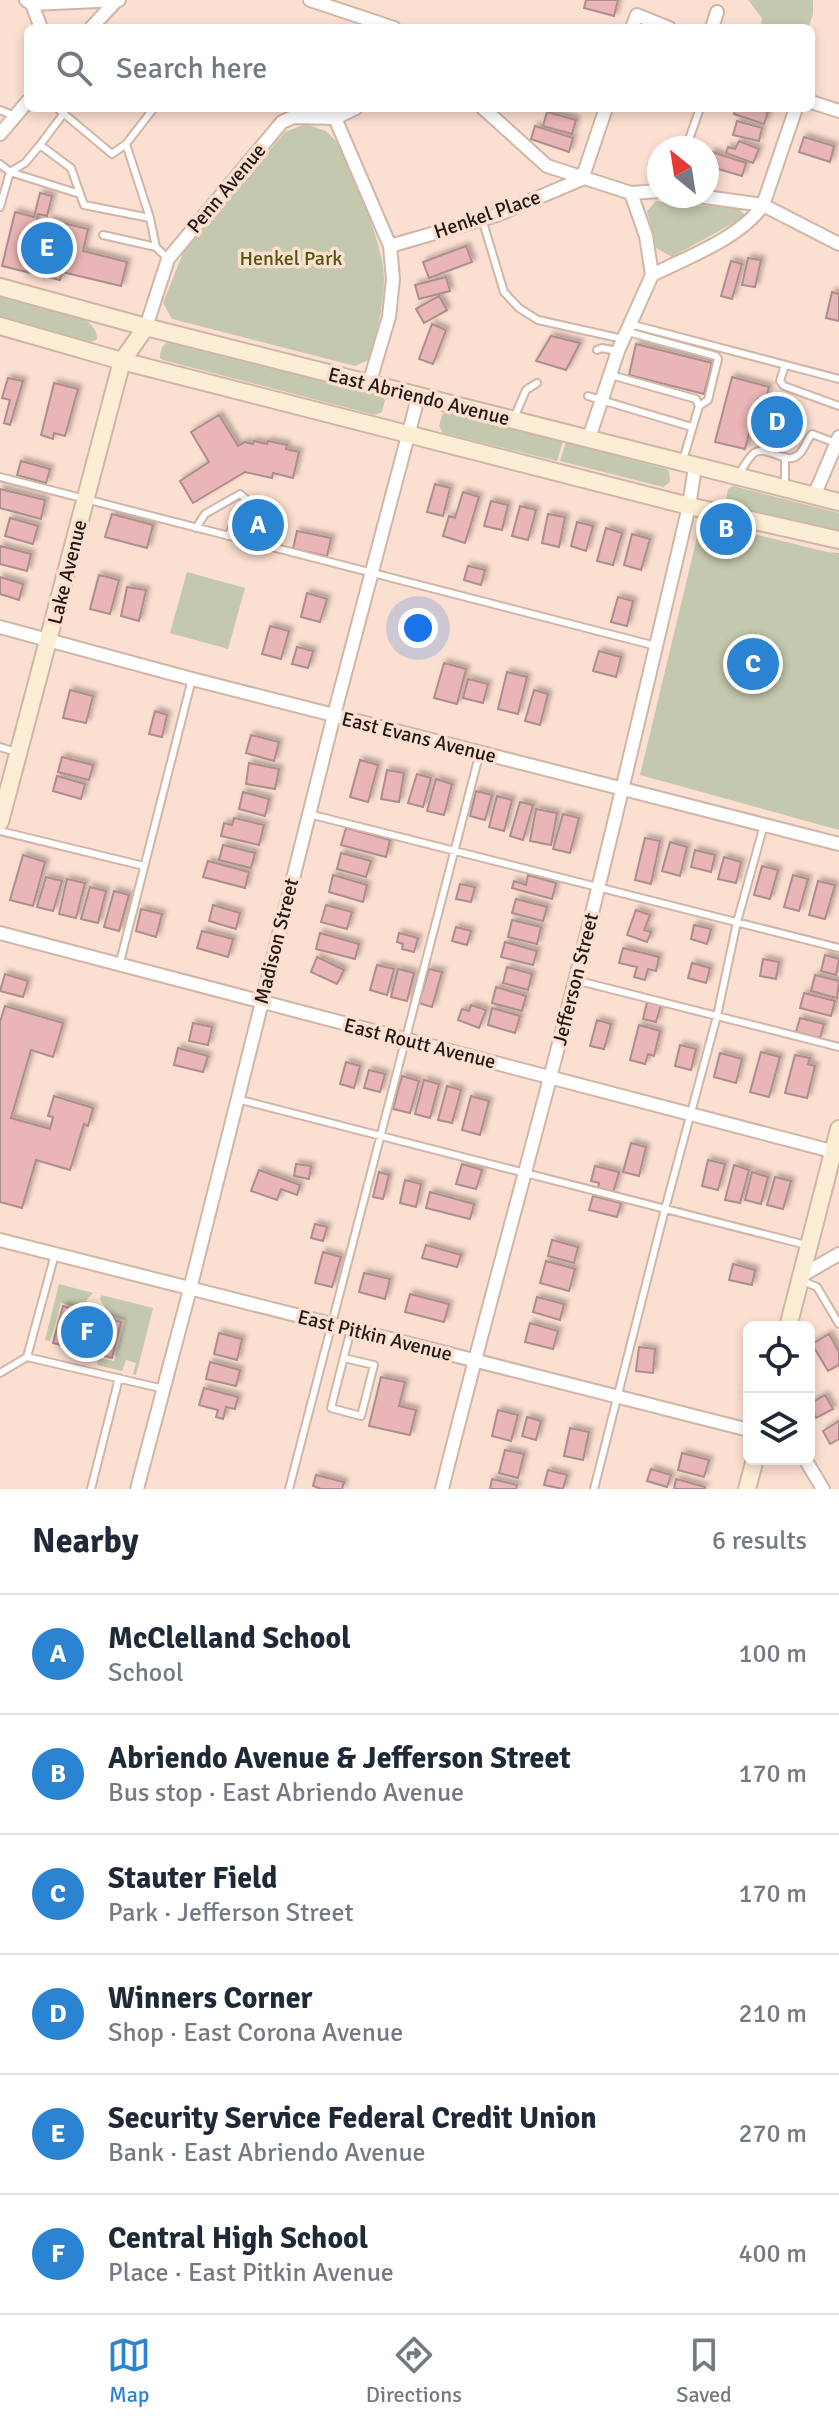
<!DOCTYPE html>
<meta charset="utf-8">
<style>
:root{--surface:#fff;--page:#f6f6f7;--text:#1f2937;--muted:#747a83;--line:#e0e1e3;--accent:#2b84d1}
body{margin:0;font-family:Signika,sans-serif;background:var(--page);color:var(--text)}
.controls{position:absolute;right:24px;bottom:24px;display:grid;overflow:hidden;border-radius:12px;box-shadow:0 4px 12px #0003}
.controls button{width:72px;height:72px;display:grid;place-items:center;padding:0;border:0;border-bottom:2px solid var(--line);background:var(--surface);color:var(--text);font:40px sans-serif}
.compass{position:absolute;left:647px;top:136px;width:72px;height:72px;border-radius:50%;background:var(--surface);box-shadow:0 4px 12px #0003;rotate:330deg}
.you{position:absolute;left:418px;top:628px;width:28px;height:28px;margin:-20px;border:6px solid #fff;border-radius:50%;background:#1a73e8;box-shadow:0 0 0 12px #1a73e833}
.badge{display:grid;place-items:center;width:52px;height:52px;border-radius:50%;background:var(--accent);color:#fff;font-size:26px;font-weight:700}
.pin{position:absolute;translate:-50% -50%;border:4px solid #fff;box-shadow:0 2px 8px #0006}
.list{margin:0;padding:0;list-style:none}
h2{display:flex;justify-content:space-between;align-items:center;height:104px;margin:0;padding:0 32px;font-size:34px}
h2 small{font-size:26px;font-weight:400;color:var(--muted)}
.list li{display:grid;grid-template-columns:52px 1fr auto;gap:24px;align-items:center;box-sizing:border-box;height:120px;padding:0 32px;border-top:2px solid var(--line)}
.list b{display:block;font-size:30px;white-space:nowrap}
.list p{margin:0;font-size:26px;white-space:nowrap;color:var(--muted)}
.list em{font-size:26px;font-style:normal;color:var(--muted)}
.icon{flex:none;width:44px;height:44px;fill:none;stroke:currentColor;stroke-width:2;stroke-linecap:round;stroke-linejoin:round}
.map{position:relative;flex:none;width:839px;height:1489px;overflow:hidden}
.search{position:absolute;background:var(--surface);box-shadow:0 4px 12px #0003;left:24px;right:24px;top:24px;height:88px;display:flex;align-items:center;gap:20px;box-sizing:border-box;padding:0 28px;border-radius:12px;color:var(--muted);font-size:30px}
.sheet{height:824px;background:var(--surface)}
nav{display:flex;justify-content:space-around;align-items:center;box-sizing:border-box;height:112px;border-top:2px solid var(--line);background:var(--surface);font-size:22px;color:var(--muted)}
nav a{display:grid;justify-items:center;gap:4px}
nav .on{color:var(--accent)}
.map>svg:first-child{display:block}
</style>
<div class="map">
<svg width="839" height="1489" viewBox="0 0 839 1489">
<defs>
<filter id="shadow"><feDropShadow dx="3.5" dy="-3.5" stdDeviation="2" flood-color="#0004"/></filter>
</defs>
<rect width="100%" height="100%" fill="#fbdfd0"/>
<path fill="#c4c8ac" d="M748,0H813V14L808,28H761L762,18Z
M306,124L326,131L338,143C353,180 384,241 384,280C384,308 376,334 369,360L355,366L172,319L163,303L183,253L285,132Z
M656,201L739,209L746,216L672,257L656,248L647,211Z
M0,297L81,318C90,322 97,329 97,339L91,342L0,319Z
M172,341L382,395L385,400L382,412L375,415L163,360L160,358C160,350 163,342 172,341Z
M445,412L563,441L557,461L443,433L439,426L442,415Z
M566,442L666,469L669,471L670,482L663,487L560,461Z
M733,486L839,513V531L808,526L730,506L726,500L728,489Z
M701,521L827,552L839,553V830L640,775Z
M187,572L245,588L228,649L170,633Z
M59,1284L93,1293L87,1299L85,1309L61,1303L50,1341L45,1340Z
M101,1295L153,1308L136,1375L133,1374L136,1363L126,1360L122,1371L97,1365L99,1358L114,1361L125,1320L109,1315L100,1299Z"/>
<path fill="#eab5b6" stroke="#ad8e8f" stroke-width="2" filter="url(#shadow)" d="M586,0H618L614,16L584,8Z
M736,108H756L768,112L764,124L734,114Z
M547,112L576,120L572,134L543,126Z
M737,121L762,128L759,141L733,135Z
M535,126L573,138L569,152L531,139Z
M804,137L834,146L830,162L799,152Z
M739,141L759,149L753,163L726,153L728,147L735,149Z
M712,152L746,163L742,176L708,166Z
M40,193L52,196L47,216L38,214L36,223L49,226L50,220L88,229L83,251L127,262L121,286L62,272L60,280L2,266L15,212L34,217Z
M466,246L472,262L429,278L423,262Z
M748,258L761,260L755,287L742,285Z
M731,261L742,264L732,299L721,296Z
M446,277L450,291L419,299L415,285Z
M832,292L839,294V321L826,318Z
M439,296L447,310L424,323L416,309Z
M432,324L446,330L433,364L419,359Z
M551,336L580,343L566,370L536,361Z
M636,344L712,363L704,394L629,375Z
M732,377L769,387L765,401L758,399L745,449L715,442Z
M8,378L23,381L10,425L4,423L10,400L2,398Z
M54,383L78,389L65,436L54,433L53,439L41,435Z
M763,405L797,414L790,440L756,431Z
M219,415L238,446L245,442L253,444L254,441L267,444L268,441L287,445L286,449L299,452L293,478L273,473L272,478L245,472L193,503L180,481L209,462L191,432Z
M21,461L50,469L46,483L17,475Z
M435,484L450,488L443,516L427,512Z
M0,489L45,500L41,519L0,508Z
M463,492L479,497L465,543L443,536L449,516L455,518Z
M491,501L508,505L502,530L484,526Z
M520,506L536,510L528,540L512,536Z
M112,514L153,525L147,548L105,537Z
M548,514L565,517L559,547L542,543Z
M10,518L38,526L33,544L5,536Z
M577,522L593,526L586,551L571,546Z
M606,528L622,533L613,565L597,561Z
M297,531L331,538L327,556L293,549Z
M632,534L650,539L641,570L624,565Z
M0,546L31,554L27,571L0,564Z
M468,566L485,570L481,585L464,580Z
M99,575L119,580L110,614L90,609Z
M0,577L23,584L19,600L0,594Z
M127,587L146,590L139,621L121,616Z
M307,593L327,599L320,622L301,617Z
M618,597L633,601L627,626L611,622Z
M270,626L289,631L281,659L262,654Z
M297,647L313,651L308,668L292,664Z
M599,651L621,657L616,677L593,671Z
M444,663L466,669L457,704L434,698Z
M507,672L527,677L518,714L498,709Z
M468,679L488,684L483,703L463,698Z
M70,690L93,696L86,723L63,718Z
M534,690L548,694L540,725L525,721Z
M155,711L167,715L162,737L149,734Z
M251,735L279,742L274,761L246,753Z
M62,757L93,765L89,780L58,772Z
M360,760L378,765L368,802L350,797Z
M249,763L279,769L275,789L246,784Z
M387,770L404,773L399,802L381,799Z
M417,774L431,778L423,807L408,803Z
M57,776L85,784L81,799L53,791Z
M436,779L452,784L444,815L427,811Z
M476,791L492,795L485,820L470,816Z
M243,792L269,799L265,816L239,809Z
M497,796L512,800L504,831L489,827Z
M520,802L533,805L523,840L510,836Z
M536,809L557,813L551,845L530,841Z
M563,814L579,818L570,853L553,849Z
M234,818L264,825L259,845L221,836L224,823L232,825Z
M346,828L390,840L386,857L341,845Z
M645,838L660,841L651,884L635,880Z
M670,842L687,847L680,876L662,871Z
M223,845L255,853L251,868L219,860Z
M695,850L715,855L711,872L691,867Z
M341,853L371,861L366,877L337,869Z
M23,855L45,862L33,906L10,900Z
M724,857L741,862L736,883L718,879Z
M208,861L249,872L245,888L203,877Z
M762,866L778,870L770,899L754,895Z
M333,875L367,885L363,902L329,892Z
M528,875L556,883L552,899L512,888L514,881L526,885Z
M793,875L808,879L799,911L784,907Z
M46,877L62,881L53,911L37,907Z
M67,879L85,883L76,918L59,914Z
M818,881L835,885L825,919L809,915Z
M460,884L475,887L471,902L456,899Z
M90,887L106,891L98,923L81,919Z
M114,891L129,895L119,931L104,927Z
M516,899L547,907L543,921L512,913Z
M213,905L240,913L236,929L209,921Z
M326,905L352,912L347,929L321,922Z
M141,909L162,914L156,937L136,931Z
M636,910L650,915L644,930L651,932L647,942L627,935Z
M512,920L541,927L537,944L508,937Z
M694,925L711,929L707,944L691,939Z
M456,927L471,931L467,945L452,941Z
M202,931L233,939L228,957L197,948Z
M320,933L359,944L355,959L316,949Z
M399,933L418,938L414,952L402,949L403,944L397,942Z
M505,942L537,951L533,965L501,957Z
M623,948L659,957L656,971L648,969L645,980L634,977L637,967L619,963Z
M825,955L839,959L836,975L821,971Z
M317,957L344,970L337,984L311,972Z
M763,959L779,962L776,979L760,976Z
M692,963L710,968L706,983L688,978Z
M377,965L394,969L387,995L370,990Z
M507,967L532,974L528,990L503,983Z
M398,969L414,973L407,1001L391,997Z
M429,969L442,972L432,1007L419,1003Z
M5,974L28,981L23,997L0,991Z
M815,975L839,981L837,998L811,991Z
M496,987L526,996L522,1011L492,1003Z
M804,993L835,1001L831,1016L800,1008Z
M647,1002L661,1005L656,1022L643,1019Z
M471,1005L486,1010L479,1028L458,1020L462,1009L469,1011Z
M5,1006L63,1023L53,1057L31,1050L11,1118L50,1129L53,1117L48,1116L54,1096L93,1108L88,1126L84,1124L70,1170L36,1160L22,1208L0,1202V1022Z
M492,1008L520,1016L515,1033L488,1025Z
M800,1018L824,1024L820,1038L796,1032Z
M597,1020L611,1024L604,1049L590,1046Z
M193,1023L212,1027L208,1045L189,1041Z
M639,1025L660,1031L654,1056L648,1054L645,1064L630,1060Z
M680,1045L696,1049L691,1070L675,1066Z
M178,1048L208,1056L203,1072L174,1065Z
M761,1052L780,1057L769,1097L750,1092Z
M720,1053L742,1059L736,1083L714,1077Z
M795,1055L810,1058L808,1064L815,1066L807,1098L785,1093Z
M346,1062L360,1066L354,1088L340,1084Z
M369,1070L385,1074L380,1092L364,1088Z
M402,1076L419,1081L410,1113L393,1109Z
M424,1080L439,1084L430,1118L415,1114Z
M447,1086L461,1090L452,1123L438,1120Z
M471,1096L489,1101L480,1135L462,1130Z
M631,1143L646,1147L639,1176L623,1172Z
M708,1160L725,1164L718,1190L702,1186Z
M296,1164L311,1166L309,1179L294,1176Z
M462,1164L482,1170L476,1189L456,1184Z
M734,1165L749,1170L740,1203L725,1200Z
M595,1166L619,1172L613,1193L598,1189L599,1183L591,1181Z
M259,1170L300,1185L297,1195L281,1189L277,1200L251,1191Z
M379,1172L389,1175L383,1199L373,1197Z
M752,1172L768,1177L761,1204L745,1200Z
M775,1177L791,1181L783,1209L767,1205Z
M405,1180L421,1184L416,1207L400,1203Z
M430,1192L474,1204L470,1219L426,1208Z
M593,1196L621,1203L617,1217L589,1210Z
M315,1224L327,1227L323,1241L311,1238Z
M552,1240L578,1247L574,1263L548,1256Z
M426,1245L461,1255L457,1267L422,1258Z
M323,1252L341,1257L332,1287L315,1283Z
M546,1261L575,1269L569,1291L540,1283Z
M733,1264L755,1270L752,1285L729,1280Z
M364,1273L390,1279L385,1299L359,1292Z
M410,1294L449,1304L444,1322L405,1312Z
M537,1297L564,1304L560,1320L533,1312Z
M63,1306L121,1322L112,1358L53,1343Z
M530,1323L558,1331L553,1349L525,1342Z
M219,1333L242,1339L237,1360L214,1354Z
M829,1334L839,1352V1365L828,1371L812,1344Z
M639,1347L655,1349L653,1373L636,1371Z
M210,1362L240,1370L236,1386L206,1379Z
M381,1377L405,1382L399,1406L416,1410L410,1435L369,1426Z
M204,1388L238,1397L235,1409L226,1407L223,1419L216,1417L218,1410L199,1405Z
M825,1395L833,1409L816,1418L809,1404Z
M498,1410L518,1415L511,1441L492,1436Z
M527,1417L541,1421L536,1440L522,1436Z
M839,1421V1439L830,1444L823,1431Z
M570,1428L589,1432L583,1460L564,1456Z
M505,1450L524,1454L518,1478L499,1473Z
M682,1453L709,1460L704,1477L678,1470Z
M651,1469L671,1475L667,1487L647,1481Z
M548,1470L567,1475L563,1489L544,1485Z
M316,1475L344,1482L342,1489H321L313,1486Z
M492,1479L517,1485L516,1489H490Z
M676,1479L705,1487V1489H674Z"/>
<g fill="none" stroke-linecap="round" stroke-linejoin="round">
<g stroke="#d1b6a7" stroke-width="10">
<path id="lane" d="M57,108L112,154L126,144L154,108
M0,110L15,116
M64,113L40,145L71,168L84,205L150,218
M126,144L150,218L156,247L168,259
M686,148L700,108
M0,164L10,172L80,194
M0,207L10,172L25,163L40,145
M482,219L504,292L519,308L538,320L623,339
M103,235L156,247
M630,324L839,379
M628,332L716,356L718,359L708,400L699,406
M597,350L602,348L617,351
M785,365L780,381L784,386L839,406
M611,375L696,399L699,406L683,460
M588,396L692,427
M514,418L526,390L537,383
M785,457V485
M739,474C743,468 748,458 754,453C767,444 786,466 798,455C805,450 806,440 812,434L836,443
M0,477L656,646
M196,528L205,514L240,494L247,500V509L233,526L228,536
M0,747L16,752
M309,814L839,948
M0,831L144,866
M119,966L192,679
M575,980L839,1047
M237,1099L806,1245
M55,1254L27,1357L164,1389
M800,1280L817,1287L839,1324
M344,1358L374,1365L361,1416L331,1408L351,1329
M0,1373L27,1357
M91,1489L119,1378
M289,1489L480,752
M594,1489L665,1209L717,1016L737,922L764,825"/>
</g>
<g stroke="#d1b6a7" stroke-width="16">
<path id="street" d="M26,0L32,4L119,0
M310,0L394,28
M32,4L41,28
M91,28L116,1
M632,28L637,15L669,28
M712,28L717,12
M811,102L839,111
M483,108L547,166L631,193L659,191
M335,118L390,246L393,279L389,317L369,384
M0,134L28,101
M698,196L763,205L839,244
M390,246L497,215L582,179L606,108
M652,275C686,258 742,237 763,205L796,108
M146,327L168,259L282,122L293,117L335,118L356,108
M589,438L618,351L652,275L646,236L631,193
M814,496L839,437
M0,627L192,679L839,844
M0,933L839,1153
M0,1240L749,1430
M801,1276L839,1254
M805,1459L823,1489
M137,1489L190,1289L334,715L419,394
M442,1489C476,1352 514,1215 550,1078C600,888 644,697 689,506L695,467"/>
</g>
<g stroke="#d1b6a7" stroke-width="20">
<path id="secondary" d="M0,287L146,327L839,502
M0,326L122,361L689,506L839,540
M0,822L122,361L146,327
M788,1327L839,1129
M747,1489L755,1459"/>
</g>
<use href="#lane" stroke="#fff" stroke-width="6"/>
<use href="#street" stroke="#fff" stroke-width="12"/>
<use href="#secondary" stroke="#fceed4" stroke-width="16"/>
</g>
<g text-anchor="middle" stroke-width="7" stroke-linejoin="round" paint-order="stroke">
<g font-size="20" fill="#231914" stroke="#fbdfd0">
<text transform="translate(226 188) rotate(-50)" y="7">Penn Avenue</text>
<text transform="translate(487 214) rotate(-19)" y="7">Henkel Place</text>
<text transform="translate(419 396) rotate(14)" y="7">East Abriendo Avenue</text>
<text transform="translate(67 572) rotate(-76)" y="7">Lake Avenue</text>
<text transform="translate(419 737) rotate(14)" y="7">East Evans Avenue</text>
<text transform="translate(276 941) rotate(-76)" y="7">Madison Street</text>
<text transform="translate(575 979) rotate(-76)" y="7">Jefferson Street</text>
<text transform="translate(420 1043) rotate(14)" y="7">East Routt Avenue</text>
<text transform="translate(375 1335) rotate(14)" y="7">East Pitkin Avenue</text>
</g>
<g font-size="20" fill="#51560d" stroke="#fbdfd0">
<text x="291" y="265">Henkel Park</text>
</g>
</g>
</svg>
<div class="controls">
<button><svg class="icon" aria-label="locate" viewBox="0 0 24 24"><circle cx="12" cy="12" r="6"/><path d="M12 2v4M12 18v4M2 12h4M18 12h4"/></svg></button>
<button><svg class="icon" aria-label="layers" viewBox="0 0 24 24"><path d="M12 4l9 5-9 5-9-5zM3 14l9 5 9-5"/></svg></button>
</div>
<svg class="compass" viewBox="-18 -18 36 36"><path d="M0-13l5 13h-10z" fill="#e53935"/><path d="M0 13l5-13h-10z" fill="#747a83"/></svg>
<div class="you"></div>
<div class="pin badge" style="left:258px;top:525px">A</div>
<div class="pin badge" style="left:726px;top:529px">B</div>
<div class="pin badge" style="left:753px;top:664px">C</div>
<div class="pin badge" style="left:777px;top:422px">D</div>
<div class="pin badge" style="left:47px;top:248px">E</div>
<div class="pin badge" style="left:87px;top:1332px">F</div>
<div class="search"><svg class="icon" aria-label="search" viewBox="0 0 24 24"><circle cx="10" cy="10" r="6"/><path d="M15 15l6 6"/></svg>Search here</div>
</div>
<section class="sheet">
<h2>Nearby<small>6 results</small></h2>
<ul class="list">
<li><span class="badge">A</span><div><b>McClelland School</b><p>School</p></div><em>100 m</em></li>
<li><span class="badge">B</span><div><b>Abriendo Avenue &amp; Jefferson Street</b><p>Bus stop · East Abriendo Avenue</p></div><em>170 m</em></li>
<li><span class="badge">C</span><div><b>Stauter Field</b><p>Park · Jefferson Street</p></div><em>170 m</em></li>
<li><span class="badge">D</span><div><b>Winners Corner</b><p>Shop · East Corona Avenue</p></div><em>210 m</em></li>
<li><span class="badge">E</span><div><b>Security Service Federal Credit Union</b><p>Bank · East Abriendo Avenue</p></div><em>270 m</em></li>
<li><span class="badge">F</span><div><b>Central High School</b><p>Place · East Pitkin Avenue</p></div><em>400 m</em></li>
</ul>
</section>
<nav>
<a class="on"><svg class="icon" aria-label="map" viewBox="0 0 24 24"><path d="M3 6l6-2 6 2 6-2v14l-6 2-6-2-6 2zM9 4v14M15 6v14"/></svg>Map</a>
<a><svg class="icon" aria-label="directions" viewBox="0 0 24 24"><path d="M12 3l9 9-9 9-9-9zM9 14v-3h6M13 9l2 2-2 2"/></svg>Directions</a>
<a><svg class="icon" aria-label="saved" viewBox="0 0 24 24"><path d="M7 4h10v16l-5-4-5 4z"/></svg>Saved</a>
</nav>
